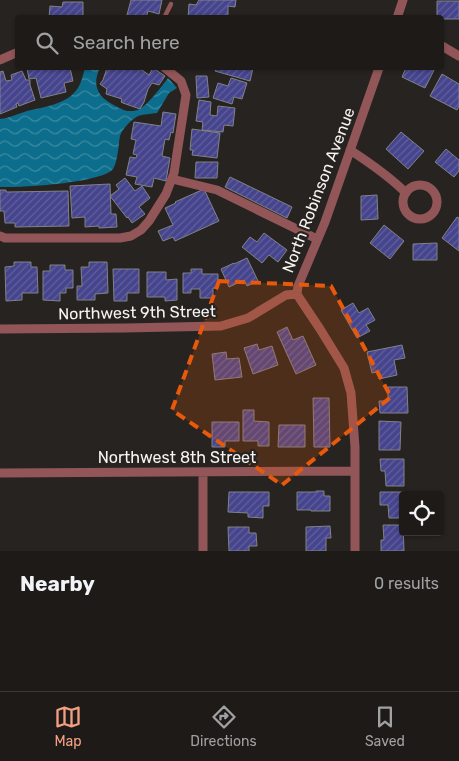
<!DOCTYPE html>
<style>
:root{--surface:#1d1a18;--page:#2a2725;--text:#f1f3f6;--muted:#a0a1a2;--line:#3b3837;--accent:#f3a082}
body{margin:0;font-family:Rubik,sans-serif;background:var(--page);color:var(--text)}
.controls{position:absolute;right:15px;bottom:15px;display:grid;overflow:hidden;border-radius:5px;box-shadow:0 1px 4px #0004}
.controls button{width:45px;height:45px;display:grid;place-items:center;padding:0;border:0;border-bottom:1px solid var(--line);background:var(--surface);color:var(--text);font:25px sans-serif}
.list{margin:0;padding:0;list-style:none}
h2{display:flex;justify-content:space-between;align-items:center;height:65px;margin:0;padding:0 20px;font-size:21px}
h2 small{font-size:16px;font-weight:400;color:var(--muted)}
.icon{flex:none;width:28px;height:28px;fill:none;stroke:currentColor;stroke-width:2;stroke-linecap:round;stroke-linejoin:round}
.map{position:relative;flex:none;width:459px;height:551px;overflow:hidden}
.search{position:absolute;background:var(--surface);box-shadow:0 1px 4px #0004;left:15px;right:15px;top:15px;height:55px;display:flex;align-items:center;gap:12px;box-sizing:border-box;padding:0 18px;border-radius:5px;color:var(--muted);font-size:19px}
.sheet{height:140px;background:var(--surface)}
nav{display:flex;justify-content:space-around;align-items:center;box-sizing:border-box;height:70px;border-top:1px solid var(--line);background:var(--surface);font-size:14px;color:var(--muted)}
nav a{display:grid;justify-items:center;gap:2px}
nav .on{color:var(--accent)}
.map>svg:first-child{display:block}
</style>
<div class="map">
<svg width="459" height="551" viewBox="0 0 459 551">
<defs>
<pattern id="water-waves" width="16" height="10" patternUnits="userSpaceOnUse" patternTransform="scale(1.25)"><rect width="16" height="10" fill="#0c6e8c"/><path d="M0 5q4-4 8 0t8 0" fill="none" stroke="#3c8aa2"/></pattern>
<pattern id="building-hatch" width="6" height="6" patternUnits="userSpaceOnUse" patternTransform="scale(1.25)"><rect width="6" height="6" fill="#45448c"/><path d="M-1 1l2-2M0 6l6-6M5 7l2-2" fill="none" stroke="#61609d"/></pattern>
</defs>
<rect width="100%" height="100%" fill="#272320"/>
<path fill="url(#water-waves)" d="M85,68H100C96,76 94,85 100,94C103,100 120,109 127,111C130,111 135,111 138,110C147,106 162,86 168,78L177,88L169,93L157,113C151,114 144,114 138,116C132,119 122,129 120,136C119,140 119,146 118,151C117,157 116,164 113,169C102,183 19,188 0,187V119C10,118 17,114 27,111C44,107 70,104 79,86C82,81 83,74 85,68Z"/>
<path fill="url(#building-hatch)" stroke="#818287" d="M131,0H162L159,14L148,11L146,18H136L127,15Z
M199,0H236L235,7L228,6V18H188L189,4L196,5Z
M437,1H459V19H442V18H437Z
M63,2H83V18H49L50,6L62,7Z
M27,68H70L73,81L64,83L66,92L41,98L36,78L29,79Z
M107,68H140H139L149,75L153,68L165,76L159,85L152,83L148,89L144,102L140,109L123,103L121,102L122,99L106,94L107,89L100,84L103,80Z
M216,68H253L250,81L215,71Z
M406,68H435L425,88L402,77Z
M3,71L6,81L12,80L11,75L22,71L26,80H30V85L35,100L19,106L18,103L16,104L17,107L0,114V72Z
M442,74L459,84V106L457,110L430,96Z
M196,76H207L209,97L197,98Z
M231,78L247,83L242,99L234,97L232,104L213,98L218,83L228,86Z
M199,100L211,102L210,115L217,116L218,106L235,108L233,126L224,125L223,132L202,130L203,122L196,121Z
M163,112L176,114L173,133L171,132L169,140L165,139L162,156L170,158L166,181L154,178L152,187L135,184L137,177L126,175L130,157L136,158L137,155L133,154L136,140L131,139L134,122L161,126Z
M192,129L220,133L217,158L192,155L193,150H190Z
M401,132L424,151L408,169L386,149Z
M446,149L459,160V171L454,177L435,162Z
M196,162H218L217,178H195Z
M230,177L292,207L287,218L225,187Z
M125,178L135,191L142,186L150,198L139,207L145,214L132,223L128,217L127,218L110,196L119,189L116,185Z
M110,184L111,214H116L117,227L99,228V226L85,227V217L72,218L70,186Z
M204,189L219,221L175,241L173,237L163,241L158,231L173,225L165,208L176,203L175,202Z
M0,190H6V192L68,191L69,226L15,227V223H5L4,211H0Z
M377,195L378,219L361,220V196Z
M457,217L459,218V251L442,238Z
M384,225L404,241L390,259L370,243Z
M264,233L287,250L278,262L269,255L262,263L242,247L250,237L257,242Z
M437,243V260H413V244Z
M247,258L258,281L247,286L244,280L229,287L221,269L234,263V264Z
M14,262H31V267H37L38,293H22V300L6,301L5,267L14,266Z
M89,262H107L108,293L95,294V300H77V286H82L81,267H89Z
M50,265H65V270H73V288H66V293H60V301L43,300V271H50Z
M113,269H139V293H127V301H114Z
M191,269H202V274H218V288H213V298H200V289H191V293H183V273H191Z
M147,272H166V280L177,279V300L165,301V297H147Z
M353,303L359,313L368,308L375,320L366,325L370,331L357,338L341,310Z
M287,327L293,340L303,336L316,365L296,374L277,332Z
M257,344L259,350L272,346L278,365L253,374L244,348Z
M402,345L405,358L394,360L397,375L379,379L377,372L372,373L367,352Z
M226,352L227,359L239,358L242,377L215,380L212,354Z
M388,387H407L408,413H380L379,401H388Z
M313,398H329L330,447H314Z
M243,410H254V421L269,422V446H258V441H243Z
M379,421L401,422L400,450H379Z
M212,422H239V441H225V447H212Z
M279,425H305V447H278Z
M380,459H404V486H386L385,471H381Z
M316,491H324V496H330V511H311V510H297V492H316Z
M229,492H269V506H263V518L248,517V513L228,512Z
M380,492H406V495H403V518H389L388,505H380Z
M383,525H403L404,551H381V540H384Z
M330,526L331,538H326V551H306V527Z
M228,527H249V533H256L257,546H249V551H229Z"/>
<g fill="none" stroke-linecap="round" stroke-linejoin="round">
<path stroke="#925658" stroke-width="4.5" d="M164,18L171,4"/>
<path stroke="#925658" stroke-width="9" d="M397,18L403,0
M442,46L459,56
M0,60L18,52
M350,150C370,163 390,177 406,193
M172,179L217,190L317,239
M403 202a17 17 0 1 1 34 0a17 17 0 1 1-34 0Z
M0,236L5,238H120L131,236L141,230L149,221L166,194L174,173L186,95L181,81L165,68
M0,329L125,328L221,326L248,318L286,295L297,294
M0,473L354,471
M203,551V472
M355,551V447L351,393L344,368L320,329L300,299L297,294L298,286L325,222L379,68"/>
</g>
<path fill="#e8590c" fill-opacity="0.2" stroke="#e8590c" stroke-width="4" stroke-dasharray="10 6" stroke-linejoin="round" d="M219,281L331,286L391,397L282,485L172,410Z"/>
<g text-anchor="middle" stroke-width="4.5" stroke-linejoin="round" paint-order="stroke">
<g font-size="16" fill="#f7f4f2" stroke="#272320">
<text transform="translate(318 190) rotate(-69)" y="6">North Robinson Avenue</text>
<text transform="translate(137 312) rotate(-1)" y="6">Northwest 9th Street</text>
<text x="177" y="463">Northwest 8th Street</text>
</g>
</g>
</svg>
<div class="controls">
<button><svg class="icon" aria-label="locate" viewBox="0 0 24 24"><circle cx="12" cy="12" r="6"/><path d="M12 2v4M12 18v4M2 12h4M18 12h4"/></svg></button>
</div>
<div class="search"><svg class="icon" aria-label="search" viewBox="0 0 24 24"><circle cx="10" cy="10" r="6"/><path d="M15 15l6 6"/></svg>Search here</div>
</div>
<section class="sheet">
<h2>Nearby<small>0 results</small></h2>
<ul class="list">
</ul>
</section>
<nav>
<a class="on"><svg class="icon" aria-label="map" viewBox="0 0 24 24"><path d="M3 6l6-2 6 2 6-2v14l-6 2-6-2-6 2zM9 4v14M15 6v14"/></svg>Map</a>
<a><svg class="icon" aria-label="directions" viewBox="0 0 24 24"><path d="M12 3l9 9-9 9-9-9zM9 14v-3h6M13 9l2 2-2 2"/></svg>Directions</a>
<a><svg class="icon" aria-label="saved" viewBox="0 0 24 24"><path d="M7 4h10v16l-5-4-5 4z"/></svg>Saved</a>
</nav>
